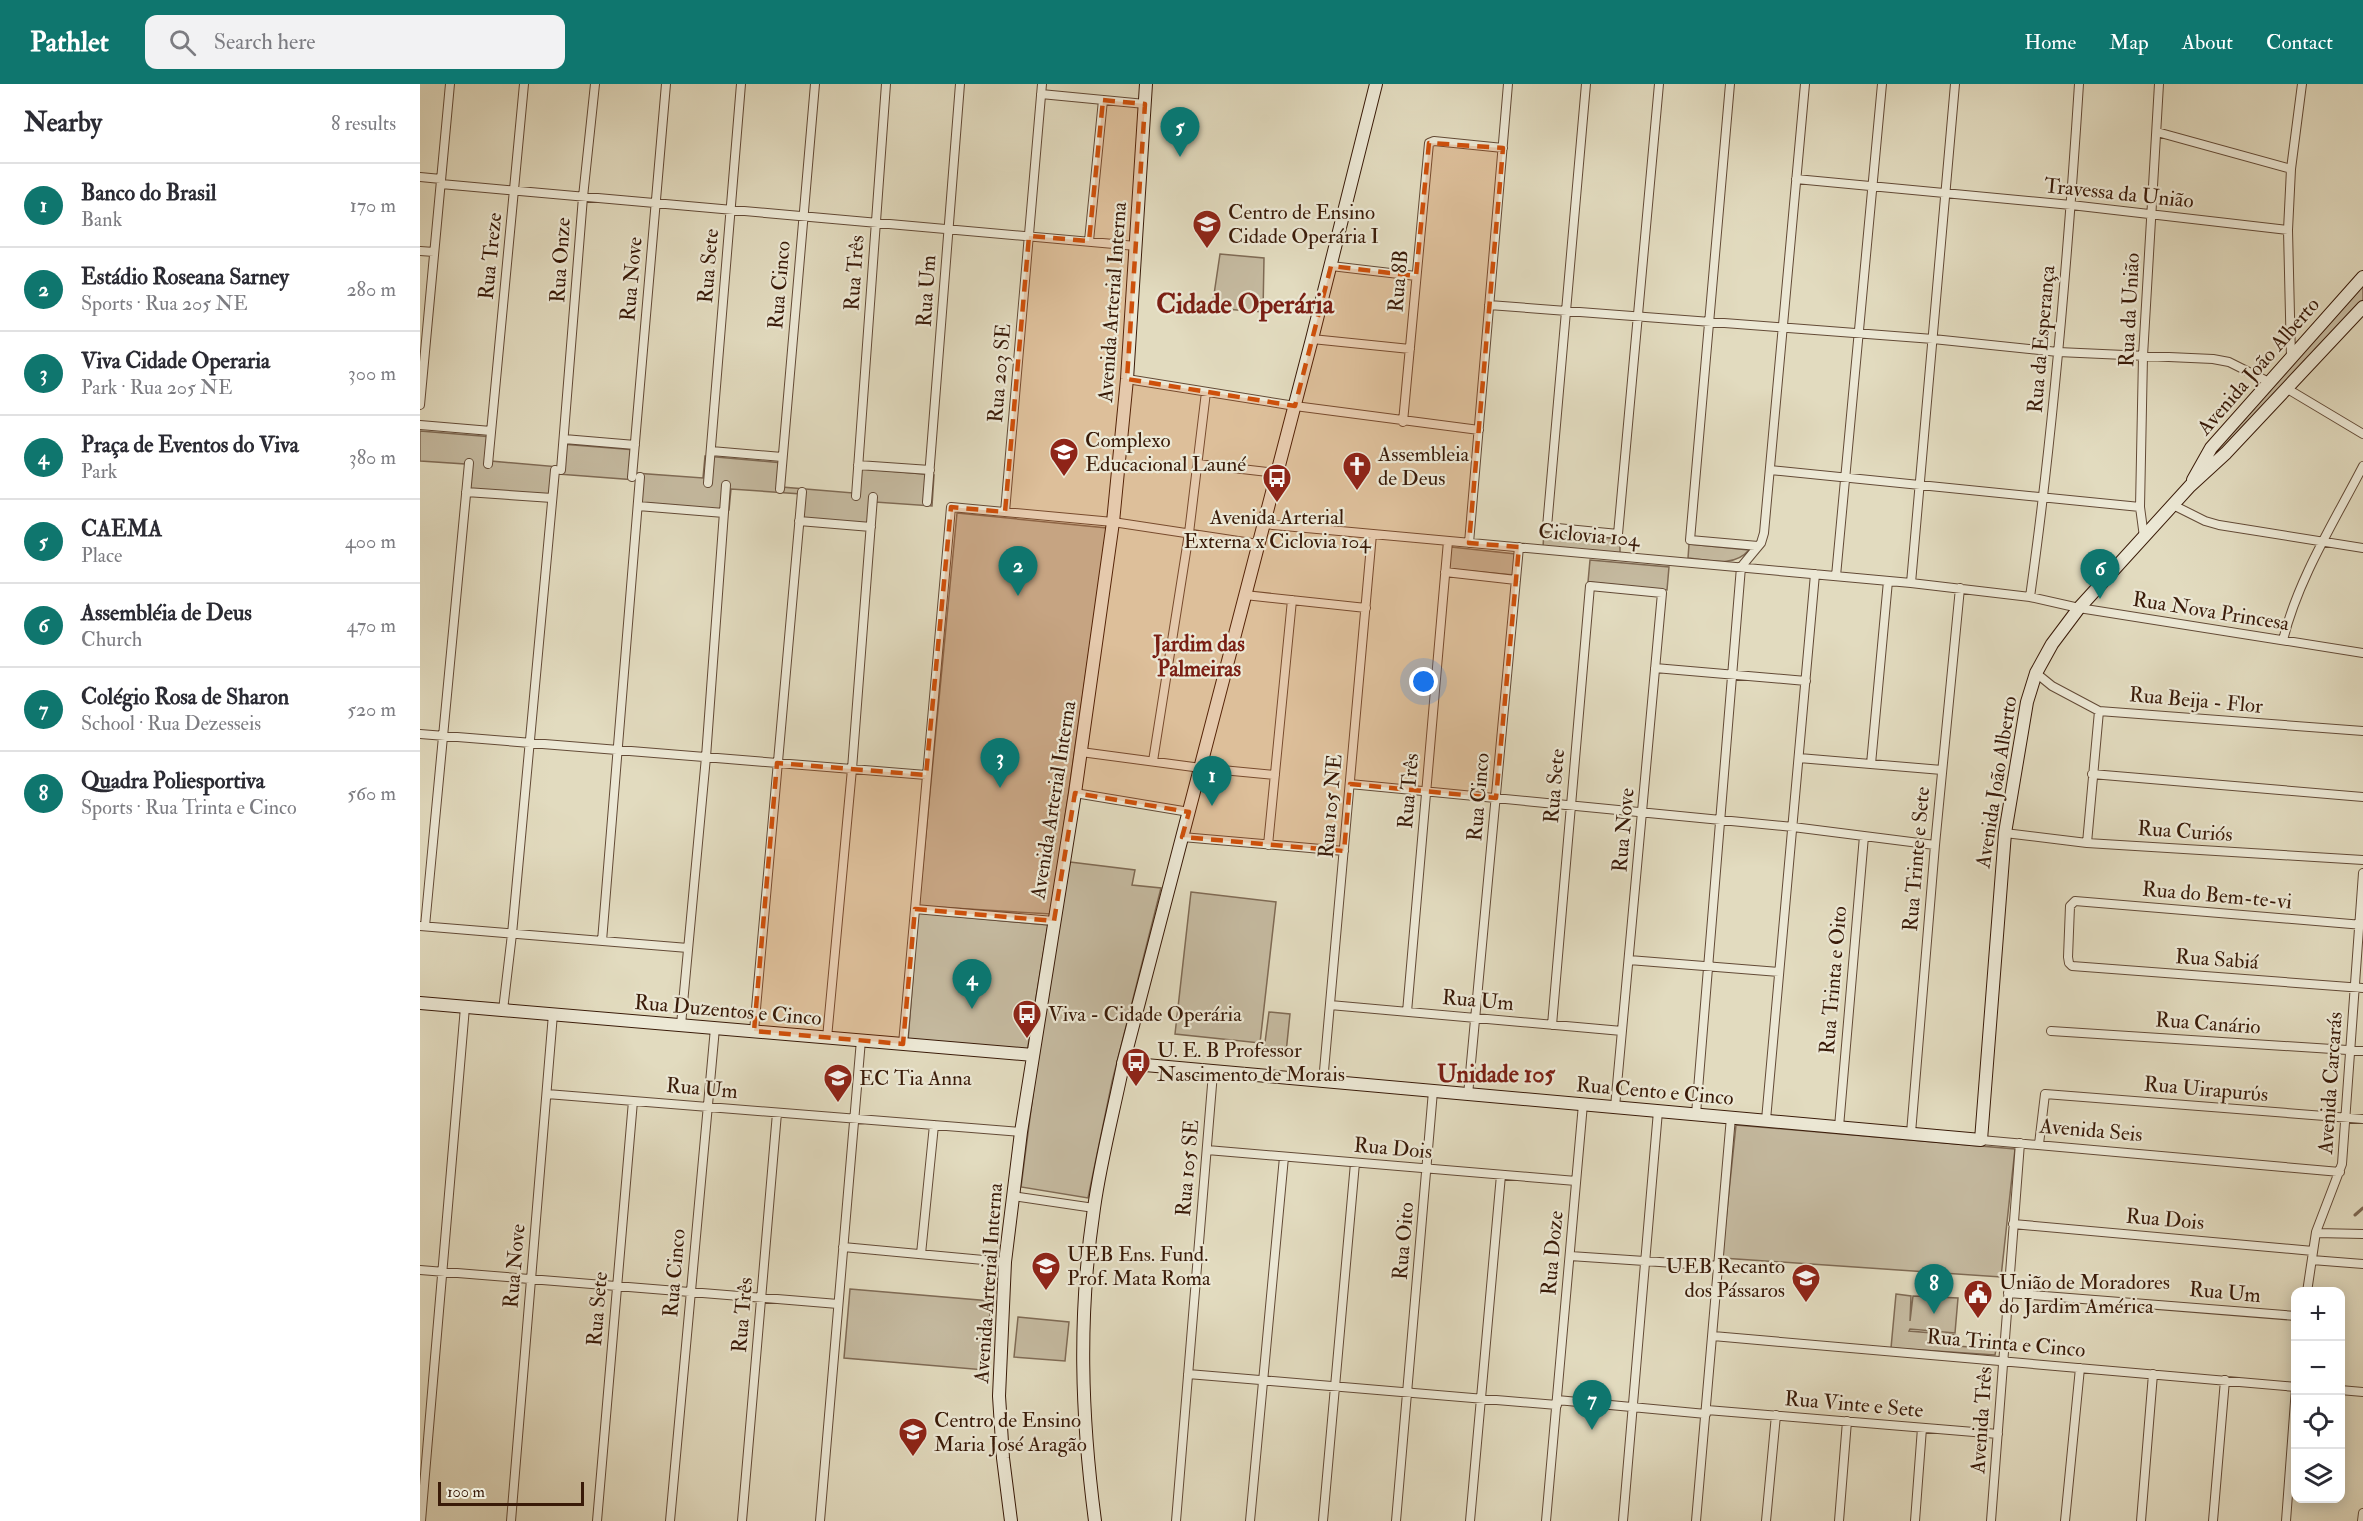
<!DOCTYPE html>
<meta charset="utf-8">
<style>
:root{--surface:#fff;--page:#f2f2f3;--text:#2b2b33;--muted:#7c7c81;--line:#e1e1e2;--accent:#0f766e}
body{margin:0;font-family:"IM FELL Double Pica",serif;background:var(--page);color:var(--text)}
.controls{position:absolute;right:18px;bottom:18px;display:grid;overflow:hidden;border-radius:12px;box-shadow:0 3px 15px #0003}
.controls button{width:54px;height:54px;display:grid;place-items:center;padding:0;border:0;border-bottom:2px solid var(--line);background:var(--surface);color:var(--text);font:30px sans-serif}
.scale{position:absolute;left:18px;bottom:15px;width:146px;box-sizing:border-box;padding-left:6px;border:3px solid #391a08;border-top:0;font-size:16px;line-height:21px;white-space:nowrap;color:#391a08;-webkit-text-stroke:4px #ece8d5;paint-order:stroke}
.you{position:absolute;left:1004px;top:598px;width:21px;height:21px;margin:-15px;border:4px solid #fff;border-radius:50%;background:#1a73e8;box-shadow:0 0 0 9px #1a73e833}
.badge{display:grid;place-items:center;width:39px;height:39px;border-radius:50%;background:var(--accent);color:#fff;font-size:20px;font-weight:700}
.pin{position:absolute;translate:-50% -50px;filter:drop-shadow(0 2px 3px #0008)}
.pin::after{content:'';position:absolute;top:32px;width:21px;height:18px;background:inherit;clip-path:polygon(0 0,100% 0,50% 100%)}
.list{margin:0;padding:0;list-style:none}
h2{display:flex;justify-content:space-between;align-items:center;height:78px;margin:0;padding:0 24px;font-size:26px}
h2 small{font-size:20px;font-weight:400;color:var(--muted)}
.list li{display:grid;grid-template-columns:39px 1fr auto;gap:18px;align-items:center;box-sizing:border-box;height:84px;padding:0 24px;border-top:2px solid var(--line)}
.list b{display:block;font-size:22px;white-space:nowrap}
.list p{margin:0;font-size:20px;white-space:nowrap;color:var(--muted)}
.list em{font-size:20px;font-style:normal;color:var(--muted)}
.icon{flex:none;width:33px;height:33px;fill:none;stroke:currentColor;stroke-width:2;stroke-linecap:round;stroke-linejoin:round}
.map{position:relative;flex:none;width:1943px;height:1437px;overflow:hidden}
header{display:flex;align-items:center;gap:36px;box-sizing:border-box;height:84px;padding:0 30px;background:var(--accent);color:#fff}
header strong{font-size:28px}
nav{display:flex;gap:33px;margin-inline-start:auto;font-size:21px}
.search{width:420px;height:54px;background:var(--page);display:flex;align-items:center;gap:15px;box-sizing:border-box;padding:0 21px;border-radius:12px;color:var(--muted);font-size:22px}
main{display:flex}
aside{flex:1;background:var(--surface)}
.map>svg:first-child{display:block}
</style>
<header>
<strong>Pathlet</strong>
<div class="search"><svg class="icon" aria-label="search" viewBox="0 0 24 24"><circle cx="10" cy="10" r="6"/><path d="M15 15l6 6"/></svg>Search here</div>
<nav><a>Home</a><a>Map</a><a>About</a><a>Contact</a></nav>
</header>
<main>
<aside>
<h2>Nearby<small>8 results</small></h2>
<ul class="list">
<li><span class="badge">1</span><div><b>Banco do Brasil</b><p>Bank</p></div><em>170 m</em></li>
<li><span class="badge">2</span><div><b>Estádio Roseana Sarney</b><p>Sports · Rua 205 NE</p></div><em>280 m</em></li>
<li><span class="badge">3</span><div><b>Viva Cidade Operaria</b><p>Park · Rua 205 NE</p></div><em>300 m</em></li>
<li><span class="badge">4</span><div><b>Praça de Eventos do Viva</b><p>Park</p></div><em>380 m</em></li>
<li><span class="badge">5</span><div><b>CAEMA</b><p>Place</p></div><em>400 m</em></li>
<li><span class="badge">6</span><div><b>Assembléia de Deus</b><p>Church</p></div><em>470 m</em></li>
<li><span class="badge">7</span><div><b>Colégio Rosa de Sharon</b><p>School · Rua Dezesseis</p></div><em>520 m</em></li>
<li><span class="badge">8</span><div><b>Quadra Poliesportiva</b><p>Sports · Rua Trinta e Cinco</p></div><em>560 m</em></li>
</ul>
</aside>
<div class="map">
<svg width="1943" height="1437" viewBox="0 0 1943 1437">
<rect width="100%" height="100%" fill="#e2dbbf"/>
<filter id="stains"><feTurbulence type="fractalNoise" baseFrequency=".00333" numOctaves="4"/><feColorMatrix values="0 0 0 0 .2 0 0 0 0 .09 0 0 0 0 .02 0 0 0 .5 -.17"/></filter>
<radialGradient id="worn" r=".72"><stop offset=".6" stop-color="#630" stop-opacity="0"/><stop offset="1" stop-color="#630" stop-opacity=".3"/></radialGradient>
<path fill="#c5baa0" stroke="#7f6a54" stroke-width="1.5" d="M800,170L844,174L843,228L792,224Z
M1943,199V216L1780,390L1796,365Z
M0,347L73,353L71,377L139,383L141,360L216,366L215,389L283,394L285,372L363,379L362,403L433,409L436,384L514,391L512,422L455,418L453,440L380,434L381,410L311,405L309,426L215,418L216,396L138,390L136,412L44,405L45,380L0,377Z
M537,429L687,444L631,830L499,822Z
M1124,448L1200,455V470L1123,463Z
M1269,460L1329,466C1314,484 1289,476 1268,474Z
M1031,463L1096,470L1094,491L1029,485Z
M1170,476L1249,483L1247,506L1168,498Z
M650,778L715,786L712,801L741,804L692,998L668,1114L601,1103L618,972Z
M771,808L856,818L840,959L755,950Z
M498,829L628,841L607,968L488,957Z
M849,928L870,930L866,969L844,966Z
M1316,1041L1595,1065L1581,1193L1302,1174Z
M430,1205L571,1217L565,1286L424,1274Z
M1476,1210L1491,1212L1490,1237L1493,1212L1538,1214L1535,1249L1490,1245L1489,1247L1537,1251V1262L1576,1265L1575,1271L1471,1264Z
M598,1233L649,1238L645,1277L594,1273Z"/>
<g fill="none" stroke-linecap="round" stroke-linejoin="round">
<path stroke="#7c6651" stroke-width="3" d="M1935,1131L1943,1124"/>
<g stroke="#634a36" stroke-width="10">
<path id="street" d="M1166,0L1127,443L1198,450L1239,0
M1310,0L1270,456L1338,462
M621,10L725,20
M1737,48L1871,85
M0,93L21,95
M1376,95L1651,121L1868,146
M21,100L716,162
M669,157L683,16
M0,167L14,168
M911,182L996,192
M1069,221L1513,255L1638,268L1793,275L1809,278L1849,298
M892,255L990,265
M1871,274L1868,146L1871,85L1882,0
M707,295L875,322L1059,346
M1866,304L1943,350
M0,321L30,0
M983,338L1009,59L1014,57L1083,64
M0,341L71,347
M144,355L215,361
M291,367L362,373
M68,380L104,0
M778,380L857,389
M438,381L510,386
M141,386L163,113L175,0
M1350,386L1720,423
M212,393L246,0
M288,399L321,0
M360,405L395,0
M46,408L132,414
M436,412L466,0
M507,418L540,0
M1753,421L1785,437L1799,441L1943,464
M218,422L304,429
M585,428L622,0
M379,437L451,443
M843,440L1491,499L1610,513L1659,524L1943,569
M1724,453L1720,423L1723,272L1739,0
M1049,459L1088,0
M1025,488L1096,496
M1416,492L1462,0
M1491,499L1535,0
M825,511L946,524
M1610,513C1634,343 1648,171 1659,0
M1863,556C1878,495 1914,438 1943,382
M1235,584L1386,597
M1616,589L1632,602L1679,627L1943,647
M0,650L506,691
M661,668L781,684L855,691
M1379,674L1522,686
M733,677L769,449L786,308
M1451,680L1468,497
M1672,690L1943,713
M930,700L1373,743L1515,761
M655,709L769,728
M1585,749L1667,759L1943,776
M762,753L924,767
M1667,759L1679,627
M848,761L872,516
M495,825L634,837
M1943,841L1655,817L1650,822L1648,873L1649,879L1652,882L1943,904
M0,842L268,864
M5,842L49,379
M182,857L220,393
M1209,876L1359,888
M910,921L1202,947
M83,926L92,850L135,386
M987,928L1028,457
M261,941L286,673L306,401
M1132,941L1170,502L1242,509L1195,1023
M334,947L382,408
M1631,947L1943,967
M407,954L432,685L453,413
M483,960L531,423L693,438L838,460
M903,998L952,450
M127,1010L601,1048
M1048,1011L1099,463
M1276,1030L1321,483L1341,459L1344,449L1385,0
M1346,1036L1395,490
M1419,1043L1444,752
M1491,1049L1515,761L1540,504
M1561,1056L1920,1088
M1619,1060L1625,1010L1943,1035
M787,1066L1156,1097
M593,1112L674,1124
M1593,1140L1893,1167
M1896,1149L1943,1150
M423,1163L585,1178
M501,1170L514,1041
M1150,1172L1299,1182
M1892,1176L1943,1180
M0,1186L418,1220
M1887,1208L1896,1148L1922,1080L1943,789
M1588,1209L1876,1232
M1293,1252L1876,1303
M768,1290L1137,1321
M1920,1306L1943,1308
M1137,1316L1286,1330
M1287,1326L1578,1350
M1,1437L45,923
M91,1437L133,930
M177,1437L213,1017
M250,1437L295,944
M322,1437L357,1029
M400,1437L441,956
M756,1437L793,989
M830,1437L864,1073
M903,1437L935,1079
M976,1437L1013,1007
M1050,1437L1081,1091
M1126,1437L1163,1020
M1203,1437L1238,1027
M1276,1437L1311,1033
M1346,1437L1356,1331
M1419,1437L1427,1337
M1495,1437L1502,1344
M1571,1437L1600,1059
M1645,1437L1660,1284
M1721,1437L1733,1290
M1793,1437L1805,1296
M1866,1437L1876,1304
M1942,1437L1943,1429"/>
</g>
<g stroke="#391a08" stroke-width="14">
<path id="secondary" d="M1773,396L1791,364L1943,193
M0,919L613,971
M703,979L1561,1056L1585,749L1607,618L1616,589L1632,560L1659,524L1770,402L1806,369L1943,223
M591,1437L583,1374L579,1312L585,1178L601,1048L655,709L693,438L707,295L726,0
M675,1437C661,1330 658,1231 674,1124C681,1074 694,1026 704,976L892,255L956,0"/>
</g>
<use href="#street" stroke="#ece8d5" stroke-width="8"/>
<use href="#secondary" stroke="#ece8d5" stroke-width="12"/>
</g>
<path fill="#ce500b" fill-opacity="0.2" stroke="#ce500b" stroke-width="4.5" stroke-dasharray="12 8" stroke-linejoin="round" d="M683,16L725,20L707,295L875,322L911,182L996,192L1009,59L1083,64L1049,459L1099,463L1076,714L930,700L924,767L762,753L769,728L655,709L634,837L495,825L483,960L334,947L357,679L506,691L531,423L585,428L609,152L669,157Z"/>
<defs>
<g id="school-pin" transform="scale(1.5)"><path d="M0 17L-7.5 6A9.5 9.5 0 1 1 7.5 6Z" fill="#8f2418" stroke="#ece8d5"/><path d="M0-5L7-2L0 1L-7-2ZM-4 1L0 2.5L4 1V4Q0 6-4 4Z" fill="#fff"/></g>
<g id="church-pin" transform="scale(1.5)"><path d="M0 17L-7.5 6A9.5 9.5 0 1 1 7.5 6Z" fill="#8f2418" stroke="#ece8d5"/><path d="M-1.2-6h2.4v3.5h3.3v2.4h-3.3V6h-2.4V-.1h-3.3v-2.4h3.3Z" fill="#fff"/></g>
<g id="bus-pin" transform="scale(1.5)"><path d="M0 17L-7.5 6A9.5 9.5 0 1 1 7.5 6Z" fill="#8f2418" stroke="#ece8d5"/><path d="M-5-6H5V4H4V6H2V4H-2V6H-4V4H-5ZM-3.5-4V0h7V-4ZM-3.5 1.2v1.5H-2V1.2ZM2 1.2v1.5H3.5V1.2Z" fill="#fff"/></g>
<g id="civic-pin" transform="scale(1.5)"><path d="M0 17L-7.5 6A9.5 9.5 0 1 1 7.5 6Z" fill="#8f2418" stroke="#ece8d5"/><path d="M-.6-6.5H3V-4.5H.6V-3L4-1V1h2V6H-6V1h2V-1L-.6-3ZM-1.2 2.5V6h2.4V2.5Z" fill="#fff"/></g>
</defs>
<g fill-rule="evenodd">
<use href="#school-pin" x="787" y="140"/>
<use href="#school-pin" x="644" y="368"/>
<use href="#church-pin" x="937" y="382"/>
<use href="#bus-pin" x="857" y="394"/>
<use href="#bus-pin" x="607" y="930"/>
<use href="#bus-pin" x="716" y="978"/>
<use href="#school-pin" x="418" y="994"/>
<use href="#school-pin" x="626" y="1182"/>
<use href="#school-pin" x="1386" y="1194"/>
<use href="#civic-pin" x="1558" y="1210"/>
<use href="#school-pin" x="493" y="1348"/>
</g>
<g text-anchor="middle" stroke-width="4.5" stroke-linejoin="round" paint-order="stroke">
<g font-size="21" fill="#391a08" stroke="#ece8d5">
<text transform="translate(1699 109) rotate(6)" y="7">Travessa da União</text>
<text transform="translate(70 172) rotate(-84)" y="7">Rua Treze</text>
<text transform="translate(140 176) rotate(-86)" y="7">Rua Onze</text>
<text transform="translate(288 182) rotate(-85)" y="7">Rua Sete</text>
<text transform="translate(434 189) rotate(-86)" y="7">Rua Três</text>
<text transform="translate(211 195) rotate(-85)" y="7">Rua Nove</text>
<text transform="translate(978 197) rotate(-85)" y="7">Rua 8B</text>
<text transform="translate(359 201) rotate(-85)" y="7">Rua Cinco</text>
<text transform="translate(506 207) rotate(-86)" y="7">Rua Um</text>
<text transform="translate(692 218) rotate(-86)" y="7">Avenida Arterial Interna</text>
<text transform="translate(1709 226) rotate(-87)" y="7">Rua da União</text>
<text transform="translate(1621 255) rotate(-85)" y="7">Rua da Esperança</text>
<text transform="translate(1838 282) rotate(-49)" y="7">Avenida João Alberto</text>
<text transform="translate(579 289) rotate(-85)" y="7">Rua 203 SE</text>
<text transform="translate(1169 451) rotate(5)" y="7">Ciclovia 104</text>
<text transform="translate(1791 527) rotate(9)" y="7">Rua Nova Princesa</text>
<text transform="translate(1776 616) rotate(5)" y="7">Rua Beija - Flor</text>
<text transform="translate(1576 698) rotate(-81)" y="7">Avenida João Alberto</text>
<text transform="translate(1134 702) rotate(-85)" y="7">Rua Sete</text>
<text transform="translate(988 707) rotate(-85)" y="7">Rua Três</text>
<text transform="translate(1058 713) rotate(-85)" y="7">Rua Cinco</text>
<text transform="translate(633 716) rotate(-81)" y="7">Avenida Arterial Interna</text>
<text transform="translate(910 722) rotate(-85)" y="7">Rua 105 NE</text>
<text transform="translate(1203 746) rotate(-85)" y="7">Rua Nove</text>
<text transform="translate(1765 747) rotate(4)" y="7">Rua Curiós</text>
<text transform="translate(1496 775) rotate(-85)" y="7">Rua Trinte e Sete</text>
<text transform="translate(1797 811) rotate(5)" y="7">Rua do Bem-te-vi</text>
<text transform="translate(1797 875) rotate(4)" y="7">Rua Sabiá</text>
<text transform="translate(1413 896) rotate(-85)" y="7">Rua Trinta e Oito</text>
<text transform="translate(1058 916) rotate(5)" y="7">Rua Um</text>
<text transform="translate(308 926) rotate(5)" y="7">Rua Duzentos e Cinco</text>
<text transform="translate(1788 939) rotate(4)" y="7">Rua Canário</text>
<text transform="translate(1910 999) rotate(-86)" y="7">Avenida Carcarás</text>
<text transform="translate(282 1004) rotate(5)" y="7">Rua Um</text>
<text transform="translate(1786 1005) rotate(5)" y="7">Rua Uirapurύs</text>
<text transform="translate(1235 1007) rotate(5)" y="7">Rua Cento e Cinco</text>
<text transform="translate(1671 1046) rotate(5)" y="7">Avenida Seis</text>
<text transform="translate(973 1064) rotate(5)" y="7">Rua Dois</text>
<text transform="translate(767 1084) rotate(-85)" y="7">Rua 105 SE</text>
<text transform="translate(1745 1135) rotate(5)" y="7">Rua Dois</text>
<text transform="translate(983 1157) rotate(-85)" y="7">Rua Oito</text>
<text transform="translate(1132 1169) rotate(-85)" y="7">Rua Doze</text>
<text transform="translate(94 1182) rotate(-85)" y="7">Rua Nove</text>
<text transform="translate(254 1189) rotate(-85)" y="7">Rua Cinco</text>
<text transform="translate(568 1199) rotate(-86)" y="7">Avenida Arterial Interna</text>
<text transform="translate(1805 1208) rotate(5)" y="7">Rua Um</text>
<text transform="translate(177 1225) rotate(-85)" y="7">Rua Sete</text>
<text transform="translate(322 1231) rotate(-85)" y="7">Rua Três</text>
<text transform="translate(1586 1259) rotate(5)" y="7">Rua Trinta e Cinco</text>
<text transform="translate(1434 1320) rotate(5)" y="7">Rua Vinte e Sete</text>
<text transform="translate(1561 1336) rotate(-86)" y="7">Avenida Três</text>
</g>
<g font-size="21" fill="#391a08" stroke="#ece8d5" text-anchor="start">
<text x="808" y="135">Centro de Ensino<tspan x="808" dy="24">Cidade Operária I</tspan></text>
<text x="665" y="363">Complexo<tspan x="665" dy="24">Educacional Launé</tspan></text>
<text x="958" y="377">Assembleia<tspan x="958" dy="24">de Deus</tspan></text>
<text x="857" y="440" text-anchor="middle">Avenida Arterial<tspan x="857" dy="24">Externa x Ciclovia 104</tspan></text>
<text x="628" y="937">Viva - Cidade Operária</text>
<text x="737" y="973">U. E. B Professor<tspan x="737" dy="24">Nascimento de Morais</tspan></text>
<text x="439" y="1001">EC Tia Anna</text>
<text x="647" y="1177">UEB Ens. Fund.<tspan x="647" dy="24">Prof. Mata Roma</tspan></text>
<text x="1365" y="1189" text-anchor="end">UEB Recanto<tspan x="1365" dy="24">dos Pássaros</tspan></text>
<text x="1579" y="1205">União de Moradores<tspan x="1579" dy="24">do Jardim América</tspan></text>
<text x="514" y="1343">Centro de Ensino<tspan x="514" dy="24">Maria José Aragão</tspan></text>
</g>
<g font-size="22" font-weight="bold" fill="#7a1f14" stroke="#ece8d5">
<text x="779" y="567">Jardim das<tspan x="779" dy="25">Palmeiras</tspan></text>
</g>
<g font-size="24" font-weight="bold" fill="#7a1f14" stroke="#ece8d5">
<text x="1076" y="998">Unidade 105</text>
</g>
<g font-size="27" font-weight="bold" fill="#7a1f14" stroke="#ece8d5">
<text x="825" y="229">Cidade Operária</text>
</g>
</g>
<rect width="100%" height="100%" filter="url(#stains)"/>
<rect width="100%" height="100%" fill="url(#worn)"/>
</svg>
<div class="controls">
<button>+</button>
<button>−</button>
<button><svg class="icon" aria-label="locate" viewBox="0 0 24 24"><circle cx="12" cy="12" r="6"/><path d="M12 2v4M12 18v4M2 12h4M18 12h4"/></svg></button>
<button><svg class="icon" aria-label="layers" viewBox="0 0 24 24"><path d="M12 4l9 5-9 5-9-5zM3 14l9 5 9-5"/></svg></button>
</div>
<div class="scale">100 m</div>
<div class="you"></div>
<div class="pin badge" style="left:792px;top:722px">1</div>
<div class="pin badge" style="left:598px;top:512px">2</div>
<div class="pin badge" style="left:580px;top:704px">3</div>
<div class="pin badge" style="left:552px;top:925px">4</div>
<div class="pin badge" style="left:760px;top:73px">5</div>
<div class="pin badge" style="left:1680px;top:515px">6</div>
<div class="pin badge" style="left:1172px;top:1346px">7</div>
<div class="pin badge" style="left:1514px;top:1230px">8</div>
</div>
</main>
